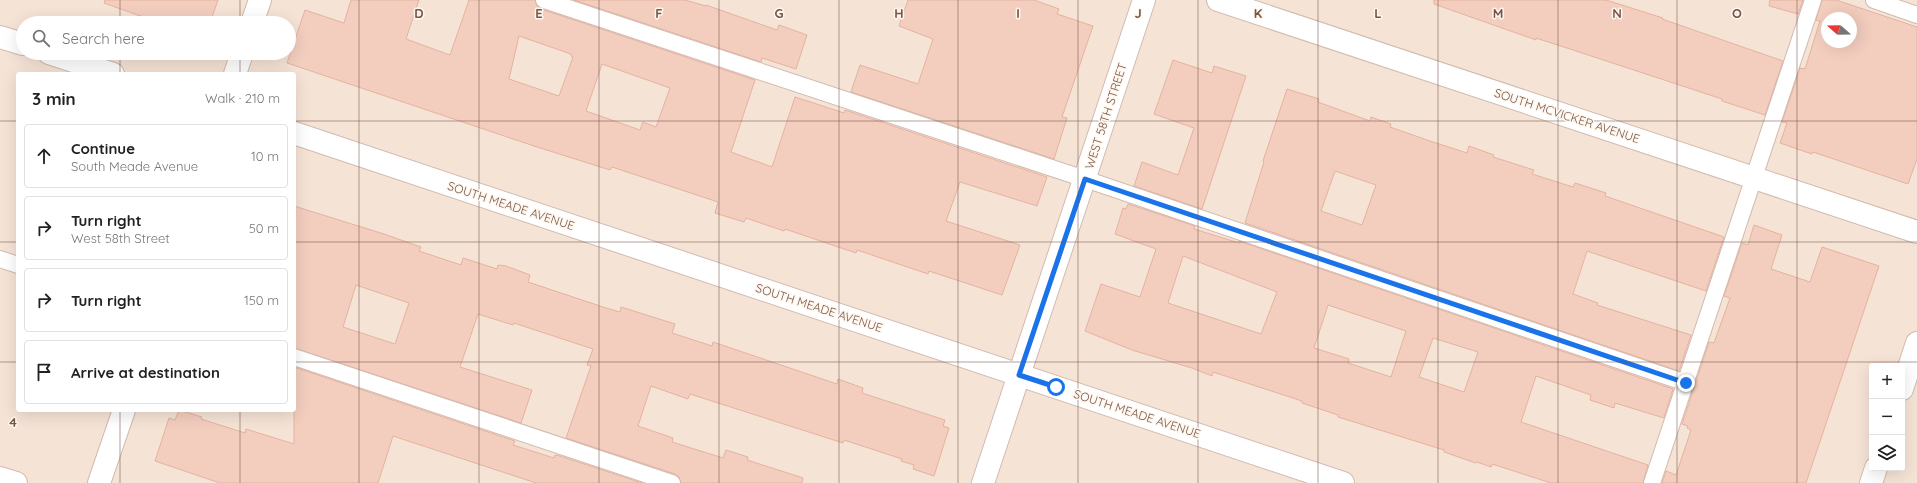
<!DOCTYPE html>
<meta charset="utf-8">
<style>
:root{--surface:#fff;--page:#f6f6f6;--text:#222;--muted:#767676;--line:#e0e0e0}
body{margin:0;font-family:Quicksand,sans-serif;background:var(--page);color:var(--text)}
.controls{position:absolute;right:12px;bottom:12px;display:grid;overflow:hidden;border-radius:4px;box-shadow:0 4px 16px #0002}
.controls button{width:36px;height:36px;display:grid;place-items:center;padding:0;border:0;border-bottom:1px solid var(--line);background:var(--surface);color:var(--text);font:20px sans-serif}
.compass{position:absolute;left:1821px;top:12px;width:36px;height:36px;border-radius:50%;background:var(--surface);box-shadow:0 4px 16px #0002;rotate:290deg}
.stop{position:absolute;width:12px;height:12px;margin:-9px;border:3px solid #1a73e8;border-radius:50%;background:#fff}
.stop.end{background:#1a73e8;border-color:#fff;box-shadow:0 1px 4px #0008}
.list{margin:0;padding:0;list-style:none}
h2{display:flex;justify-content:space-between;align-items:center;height:52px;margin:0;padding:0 16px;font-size:17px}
h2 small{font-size:13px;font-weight:400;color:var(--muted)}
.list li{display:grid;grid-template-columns:26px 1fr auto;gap:12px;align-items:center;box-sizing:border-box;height:64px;margin:0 8px 8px;padding:0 8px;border:1px solid var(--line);border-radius:4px}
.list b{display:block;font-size:15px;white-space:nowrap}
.list p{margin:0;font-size:13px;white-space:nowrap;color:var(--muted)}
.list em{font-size:13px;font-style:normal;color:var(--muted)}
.icon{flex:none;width:22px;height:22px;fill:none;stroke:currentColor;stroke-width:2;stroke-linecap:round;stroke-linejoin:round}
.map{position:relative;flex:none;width:1917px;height:483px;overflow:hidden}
.search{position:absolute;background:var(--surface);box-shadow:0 4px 16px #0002;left:16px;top:16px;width:280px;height:44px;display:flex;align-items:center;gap:10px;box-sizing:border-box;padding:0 14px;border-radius:22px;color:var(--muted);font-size:15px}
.panel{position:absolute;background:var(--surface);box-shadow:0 4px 16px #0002;left:16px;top:72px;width:280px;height:340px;border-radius:4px}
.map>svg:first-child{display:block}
</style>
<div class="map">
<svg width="1917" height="483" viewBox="0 0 1917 483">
<rect width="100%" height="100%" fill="#fdf2e8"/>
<path fill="#f5e3d6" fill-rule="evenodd" d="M0,0H1917V483H0ZM1827,18H1851V42H1827ZM23,23H289V53H23ZM18,74H294V410H18ZM1872,366H1902V468H1872Z"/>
<path fill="#f3cebf" stroke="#e5b29f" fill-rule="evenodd" d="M105,0H218L210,23H160L104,3Z
M351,0H419L406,39L450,55L469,0H535L537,6L541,9L755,80L731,152L772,167L795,97L844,113L845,110L1047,177L1037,206L960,182L946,221L1020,245L1002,295L929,271L928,274L857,250L856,253L785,229L784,231L746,218L744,222L715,213L718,202L612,167L610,170L534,146L287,63L305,10L344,23ZM519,36L571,54V56L573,57L559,96L509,79ZM602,64L670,88L656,127L643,122L640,130L586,111Z
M574,0H685L706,6V5L777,30L779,25L807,35L796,69L762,58L761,62Z
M908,0H1034L1059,9L1057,14L1093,26L1062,117L1067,118L1054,159L851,92L860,65L918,84L933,39L899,26Z
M1434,0H1606L1663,18L1662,19L1783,61L1765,115L1722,101V99L1573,50L1536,38V40L1434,4Z
M1770,0H1803L1798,14L1769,6Z
M1822,0H1836L1917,27V159L1908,184L1813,152L1812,154L1780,143L1787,123L1782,122L1800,68L1805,69L1820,21L1816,20ZM1827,18H1851V42H1827Z
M1173,60L1212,73L1214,66L1246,76L1202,209L1134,186L1142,162L1178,175L1194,128L1154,114Z
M1287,89L1319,99L1318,102L1370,121L1371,117L1391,124L1390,127L1430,141L1467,153L1469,146L1494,155L1493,157L1534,170L1532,174L1573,187L1575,183L1606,193L1605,196L1724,237L1706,291L1587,251L1573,294L1598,303L1597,305L1691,335L1679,371L1245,223L1264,162L1263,161ZM1335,171L1376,185L1362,225L1321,211Z
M1128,204L1195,226L1194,229L1239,243V241L1673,389L1664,418L1615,403L1614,408L1590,400L1591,395L1536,376L1521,422L1648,465L1643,483H1551L1492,464L1491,467L1477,462L1476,463L1444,452V450L1338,417V415L1302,403V401L1213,372L1212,376L1192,368L1132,350L1085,331L1101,284L1140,297L1156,249L1115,234L1123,208L1126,209ZM1183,256L1277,292L1261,334L1168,303ZM1328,305L1406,331L1391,377L1348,363L1349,359L1314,348ZM1433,338L1478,352L1464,392L1419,377Z
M294,206L384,234L421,247L419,251L461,265L463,258L497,269L498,265L506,266L530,275L528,282L606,308L620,312L621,307L675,324L672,333L712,346L713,342L837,384L838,379L863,388L862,393L945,420L943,426L949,428L934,476L913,469L914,465L901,461L902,459L844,440L843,443L690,394L688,399L651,386L638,426L673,438L672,442L723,458L726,450L748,457L747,460L803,478L802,483H681L679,477L675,474L566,438L591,366L587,365L593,349L514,323L513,325L478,314L460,367L532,390L521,423L294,348ZM356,285L409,303L395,344L343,327Z
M1754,225L1782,235L1771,269L1810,282L1822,247L1879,266L1806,483H1662L1666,471L1676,475L1691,430L1687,428L1688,426L1682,424L1709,342L1714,343L1730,298L1724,296L1742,243L1748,245Z
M294,367L515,441L513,445L554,458L555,455L560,456L642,483H536L393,436L378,483H220L155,461L169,418L175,420L179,410L202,417L201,419L245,433L246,429L294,444Z"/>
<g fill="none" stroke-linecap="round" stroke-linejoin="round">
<g stroke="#d1bbaf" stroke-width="18">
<path id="service" d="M544,0L1085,179L1686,383
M1874,0L1917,15
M0,259L18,265
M294,357L672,483
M1652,483L1813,0"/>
</g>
<g stroke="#d1bbaf" stroke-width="24">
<path id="minor" d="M1218,0L1917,232
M252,23L260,0
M0,37L23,44
M49,53L113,74
M235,74L242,53
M294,133L1343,483
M1902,389L1917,343
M0,478L16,483
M99,483L124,410
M983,483L1144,0
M1871,483L1876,468"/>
</g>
<use href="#service" stroke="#fff" stroke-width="16"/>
<use href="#minor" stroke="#fff" stroke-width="22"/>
</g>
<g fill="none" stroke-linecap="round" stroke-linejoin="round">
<path stroke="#1a73e8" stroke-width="5" d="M1056,387L1019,375L1085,179L1686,383"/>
</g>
<path fill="none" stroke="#77564b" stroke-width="1" stroke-opacity="0.55" d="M120,0V23M240,0V23M359,0V483M479,0V483M599,0V483M719,0V483M839,0V483M958,0V483M1078,0V483M1198,0V483M1318,0V483M1438,0V483M1558,0V483M1677,0V483M1797,0V483M120,53V74M240,53V74M0,121H18M294,121H1917M0,242H18M294,242H1917M0,362H18M294,362H1917M120,410V483M240,410V483"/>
<g text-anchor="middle" stroke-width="3" stroke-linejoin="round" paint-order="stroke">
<g font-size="12" fill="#77564b" stroke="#fff7ee">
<text transform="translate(1106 116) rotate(-72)" y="4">WEST 58TH STREET</text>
<text transform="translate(1567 116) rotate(18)" y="4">SOUTH MCVICKER AVENUE</text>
<text transform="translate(511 206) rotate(18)" y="4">SOUTH MEADE AVENUE</text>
<text transform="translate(819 308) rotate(18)" y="4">SOUTH MEADE AVENUE</text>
<text transform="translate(1137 414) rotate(18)" y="4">SOUTH MEADE AVENUE</text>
</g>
</g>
<g font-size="13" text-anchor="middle" font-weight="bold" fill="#77564b" stroke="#fff7ee" stroke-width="3" stroke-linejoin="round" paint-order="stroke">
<text x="419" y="18">D</text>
<text x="539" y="18">E</text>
<text x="659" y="18">F</text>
<text x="779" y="18">G</text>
<text x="899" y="18">H</text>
<text x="1018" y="18">I</text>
<text x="1138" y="18">J</text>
<text x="1258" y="18">K</text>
<text x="1378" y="18">L</text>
<text x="1498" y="18">M</text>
<text x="1617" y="18">N</text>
<text x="1737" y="18">O</text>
<text x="13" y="427">4</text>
</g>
</svg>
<div class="controls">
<button>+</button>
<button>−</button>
<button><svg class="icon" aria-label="layers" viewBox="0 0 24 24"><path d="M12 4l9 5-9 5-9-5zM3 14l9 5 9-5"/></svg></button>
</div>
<svg class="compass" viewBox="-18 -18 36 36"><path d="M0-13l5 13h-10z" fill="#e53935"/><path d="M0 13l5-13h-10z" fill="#767676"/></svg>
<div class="stop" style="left:1056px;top:387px"></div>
<div class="stop end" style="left:1686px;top:383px"></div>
<div class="search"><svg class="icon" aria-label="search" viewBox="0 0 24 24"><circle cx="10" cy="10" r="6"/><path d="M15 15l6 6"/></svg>Search here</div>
<section class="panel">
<h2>3 min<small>Walk · 210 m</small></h2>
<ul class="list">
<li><svg class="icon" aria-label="ahead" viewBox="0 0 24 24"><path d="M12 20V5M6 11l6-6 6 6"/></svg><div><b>Continue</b><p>South Meade Avenue</p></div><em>10 m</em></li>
<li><svg class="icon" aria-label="right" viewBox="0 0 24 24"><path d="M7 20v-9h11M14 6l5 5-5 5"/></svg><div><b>Turn right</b><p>West 58th Street</p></div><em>50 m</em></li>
<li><svg class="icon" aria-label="right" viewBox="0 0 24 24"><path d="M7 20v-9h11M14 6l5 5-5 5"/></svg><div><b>Turn right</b></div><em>150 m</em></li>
<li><svg class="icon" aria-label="arrive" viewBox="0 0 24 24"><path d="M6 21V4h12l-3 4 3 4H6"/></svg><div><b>Arrive at destination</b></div></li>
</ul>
</section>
</div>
